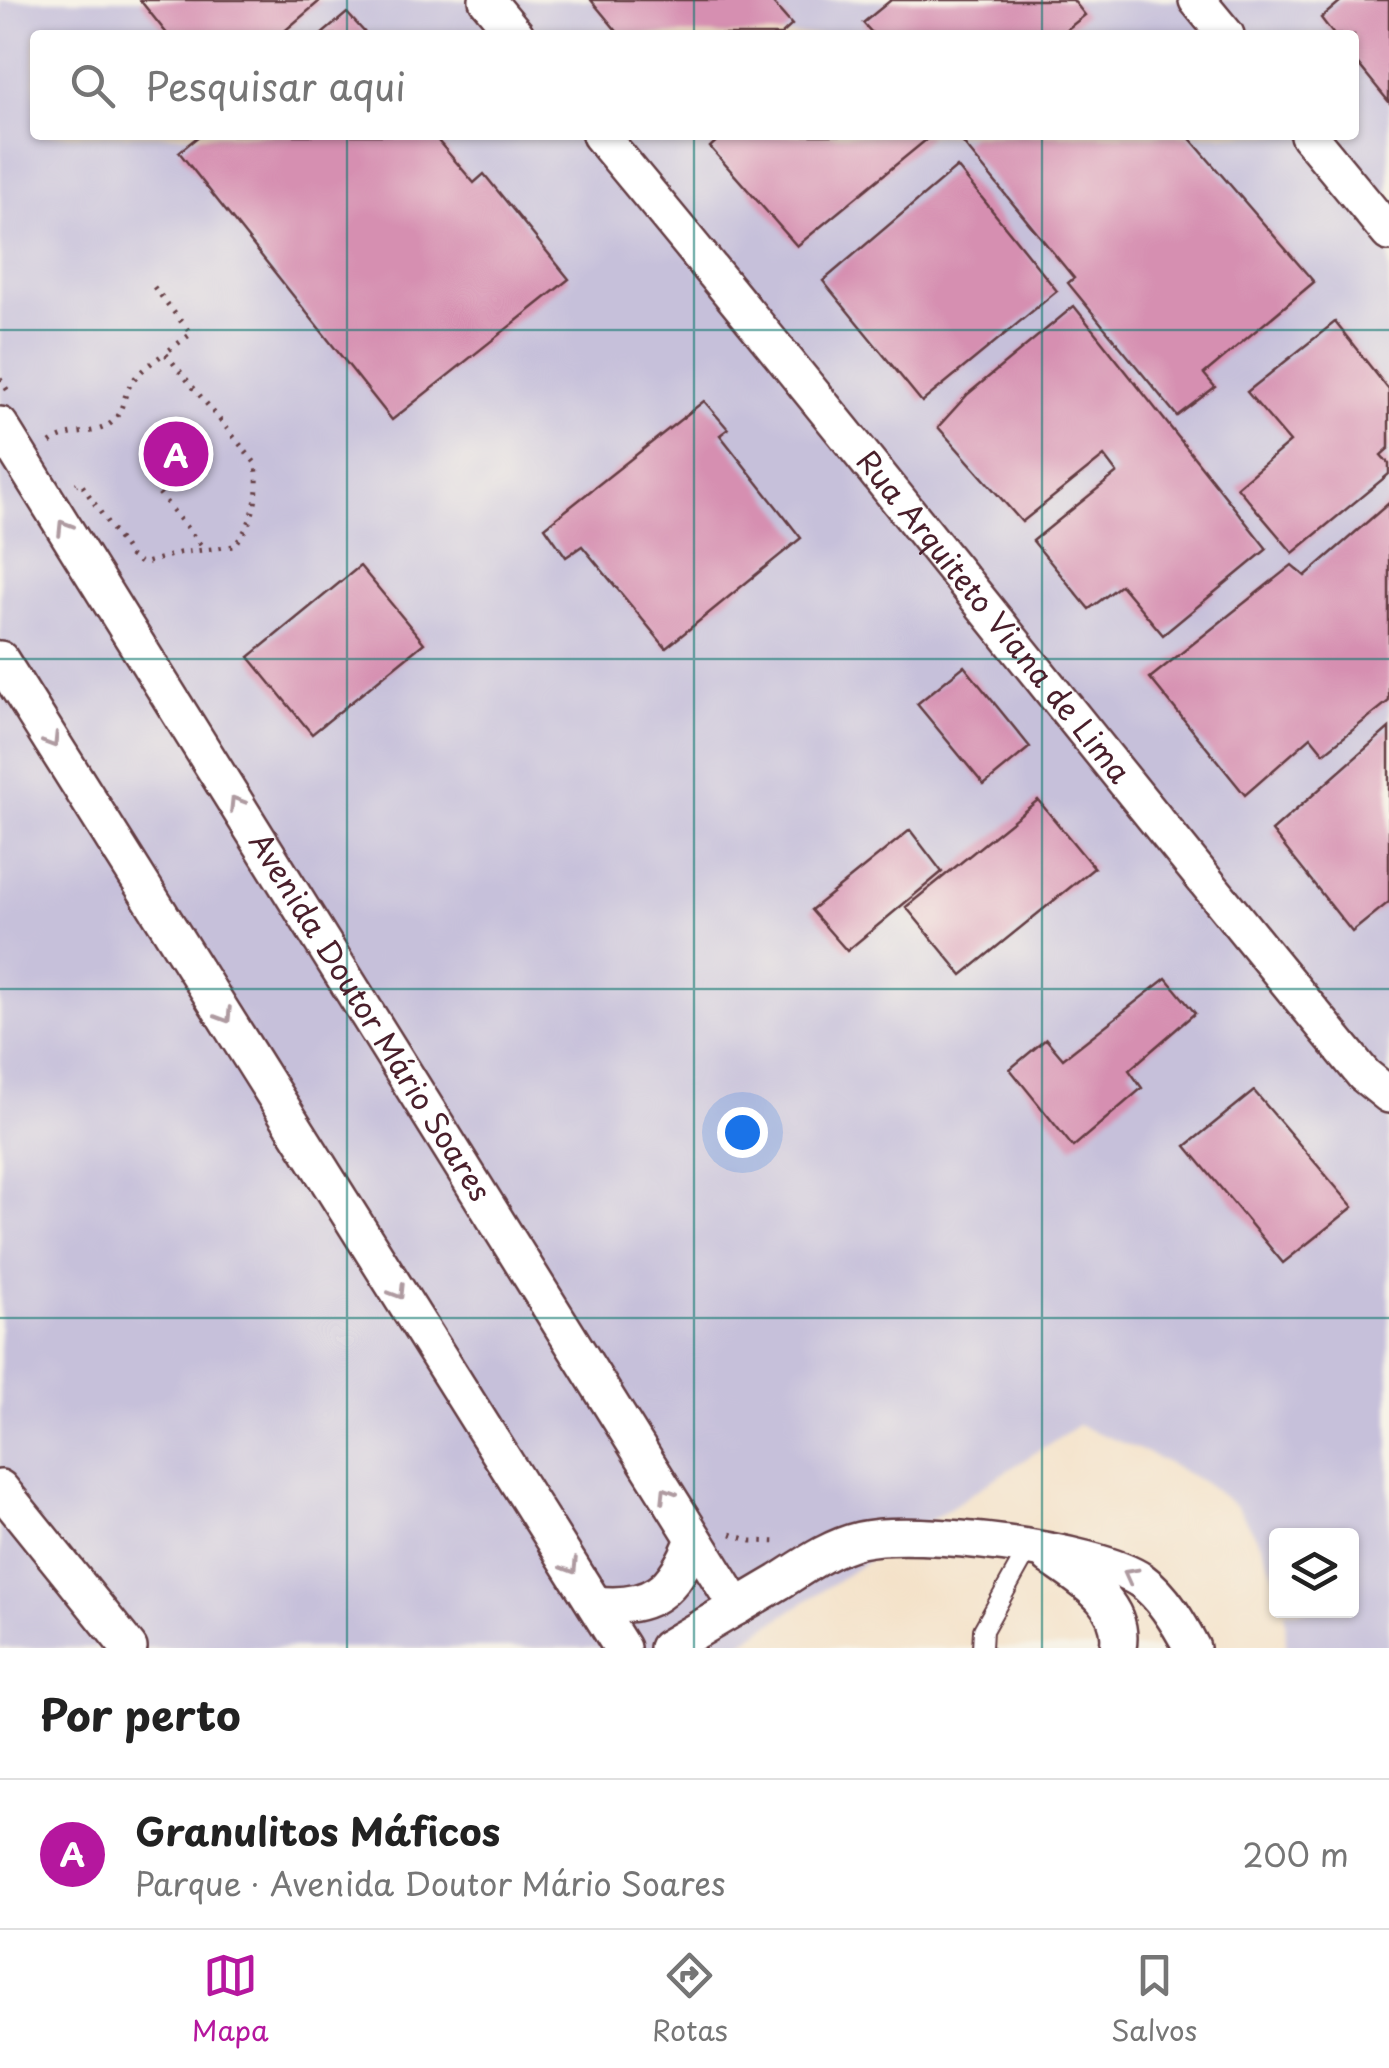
<!DOCTYPE html>
<html lang="pt">
<meta charset="utf-8">
<style>
:root{--surface:#fff;--page:#f6f6f6;--text:#222;--muted:#767676;--line:#e0e0e0;--accent:#b5179e}
body{margin:0;font-family:"Playpen Sans",sans-serif;background:var(--page);color:var(--text)}
.controls{position:absolute;right:30px;bottom:30px;display:grid;overflow:hidden;border-radius:10px;box-shadow:0 2px 8px #0004}
.controls button{width:90px;height:90px;display:grid;place-items:center;padding:0;border:0;border-bottom:2px solid var(--line);background:var(--surface);color:var(--text);font:50px sans-serif}
.you{position:absolute;left:742px;top:1132px;width:35px;height:35px;margin:-25px;border:8px solid #fff;border-radius:50%;background:#1a73e8;box-shadow:0 0 0 15px #1a73e833}
.badge{display:grid;place-items:center;width:65px;height:65px;border-radius:50%;background:var(--accent);color:#fff;font-size:32px;font-weight:700}
.pin{position:absolute;translate:-50% -50%;border:5px solid #fff;box-shadow:0 2px 10px #0006}
.list{margin:0;padding:0;list-style:none}
h2{display:flex;justify-content:space-between;align-items:center;height:130px;margin:0;padding:0 40px;font-size:42px}
h2 small{font-size:32px;font-weight:400;color:var(--muted)}
.list li{display:grid;grid-template-columns:65px 1fr auto;gap:30px;align-items:center;box-sizing:border-box;height:150px;padding:0 40px;border-top:2px solid var(--line)}
.list b{display:block;font-size:38px;white-space:nowrap}
.list p{margin:0;font-size:32px;white-space:nowrap;color:var(--muted)}
.list em{font-size:32px;font-style:normal;color:var(--muted)}
.icon{flex:none;width:55px;height:55px;fill:none;stroke:currentColor;stroke-width:2;stroke-linecap:round;stroke-linejoin:round}
.map{position:relative;flex:none;width:1389px;height:1648px;overflow:hidden}
.search{position:absolute;background:var(--surface);box-shadow:0 2px 8px #0004;left:30px;right:30px;top:30px;height:110px;display:flex;align-items:center;gap:25px;box-sizing:border-box;padding:0 35px;border-radius:10px;color:var(--muted);font-size:38px}
.sheet{height:280px;background:var(--surface)}
nav{display:flex;justify-content:space-around;align-items:center;box-sizing:border-box;height:140px;border-top:2px solid var(--line);background:var(--surface);font-size:28px;color:var(--muted)}
nav a{display:grid;justify-items:center;gap:5px}
nav .on{color:var(--accent)}
.map>svg:first-child{display:block}
</style>
<div class="map">
<svg width="1389" height="1648" viewBox="0 0 1389 1648">
<rect width="100%" height="100%" fill="#f7f3e8"/>
<filter id="ink" filterUnits="userSpaceOnUse"><feTurbulence type="fractalNoise" baseFrequency=".01" numOctaves="2"/><feDisplacementMap in="SourceGraphic" scale="20" xChannelSelector="R" yChannelSelector="G"/><feConvolveMatrix kernelMatrix="1 2 1 2 8 2 1 2 1" color-interpolation-filters="sRGB"/></filter>
<filter id="wash" filterUnits="userSpaceOnUse"><feTurbulence type="fractalNoise" baseFrequency=".0048" numOctaves="4" result="noise"/><feDisplacementMap in="SourceGraphic" scale="40" xChannelSelector="R" yChannelSelector="G"/><feGaussianBlur stdDeviation="2.25" result="paint"/><feColorMatrix in="noise" values="0 0 0 0 0 0 0 0 0 0 0 0 0 0 0 0 0 1.4 0 .05"/><feComposite in="paint" operator="in"/></filter>
<g filter="url(#wash)">
<rect width="100%" height="100%" fill="#f4e2c9"/>
<path fill="#c6c0da" fill-rule="evenodd" d="M0,0H1389V1648H1286L1285,1611L1352,1610V1536H1276V1580L1261,1544L1238,1508L1207,1484L1150,1454L1078,1425L733,1648H0ZM35,35H1354V135H35Z"/>
<g id="blocks">
<path fill="#d68fb1" d="M140,0H321L280,35H168Z
M591,0H770L792,25L781,35H620Z
M891,0H1073L1085,15L1060,35H874L863,23Z
M1342,0H1389V102L1354,59V35H1334L1321,18Z
M347,13L367,35H321Z
M200,135H433L474,183L484,174L569,279L392,420L179,152Z
M723,135H932L797,246L710,147Z
M972,135H1187L1314,282L1204,374L1215,387L1177,416L1068,283L1074,278L963,143Z
M957,167L1057,291L922,402L823,281Z
M1074,306L1267,549L1163,635L1121,585L1089,609L1033,541L1117,473L1104,456L1022,522L938,427L968,394Z
M1335,322L1389,390V448L1381,455L1389,464V474L1293,553L1237,487L1290,442L1247,392Z
M704,401L728,429L720,435L801,538L666,648L582,546L566,557L545,527Z
M1389,503V701L1324,753L1311,737L1245,795L1150,678L1292,565L1305,576Z
M360,566L424,643L312,734L249,657Z
M964,666L1030,747L984,785L917,704Z
M1389,728V902L1352,932L1272,831Z
M1038,800L1094,868L962,975L906,907Z
M910,830L942,872L847,951L811,910Z
M1166,978L1195,1013L1129,1070L1142,1088L1073,1147L1010,1069L1046,1039L1063,1059Z
M1254,1091L1353,1207L1283,1263L1186,1146Z"/>
</g>
</g>
<g filter="url(#ink)">
<use href="#blocks" fill-opacity="0" stroke="#643c43" stroke-width="2.5"/>
<g fill="none" stroke-linecap="round" stroke-linejoin="round">
<g stroke="#643c43" stroke-width="22">
<path id="lane" d="M982,1648L983,1630L1029,1548"/>
</g>
<g stroke="#643c43" stroke-width="40">
<g id="street">
<path d="M487,0L516,35"/>
<path d="M1197,0L1226,35"/>
<path id="s1" d="M600,135C859,445 1107,764 1364,1075L1389,1095"/>
<path d="M1308,135L1389,233"/>
<path id="s2" d="M0,425L737,1607"/>
<path d="M0,659L622,1648"/>
<path d="M0,1488L129,1648"/>
<path d="M1050,1557C1081,1579 1126,1604 1118,1648"/>
<path d="M595,1604C652,1610 674,1591 694,1539"/>
<path d="M667,1648C705,1626 742,1604 779,1582C804,1566 830,1547 860,1540C915,1527 1096,1549 1142,1581C1164,1597 1180,1625 1192,1648"/>
</g>
</g>
<path stroke="#643c43" stroke-width="5" stroke-dasharray="2.5 8" stroke-linecap="butt" d="M154,287L191,334L165,353
M0,379L10,394
M50,443C70,428 94,437 111,423C122,414 123,399 129,387C136,373 153,362 165,353L256,464C260,495 254,522 234,546L179,553L142,564L130,556L80,482L76,484
M146,477L204,549
M731,1534L751,1541L779,1542"/>
<use href="#lane" stroke="#fff" stroke-width="18"/>
<use href="#street" stroke="#fff" stroke-width="35"/>
</g>
<defs><path id="oneway-chevron" d="M-2-3.5L2.5 0L-2 3.5" fill="none" stroke-width="1.6" stroke-linecap="round" stroke-linejoin="round" transform="scale(2.5)"/></defs>
<g stroke="#ae9aa0">
<use href="#oneway-chevron" transform="translate(64 527) rotate(-122)"/>
<use href="#oneway-chevron" transform="translate(52 741) rotate(58)"/>
<use href="#oneway-chevron" transform="translate(236 803) rotate(-122)"/>
<use href="#oneway-chevron" transform="translate(225 1016) rotate(58)"/>
<use href="#oneway-chevron" transform="translate(398 1292) rotate(58)"/>
<use href="#oneway-chevron" transform="translate(667 1494) rotate(-122)"/>
<use href="#oneway-chevron" transform="translate(571 1567) rotate(58)"/>
<use href="#oneway-chevron" transform="translate(1130 1575) rotate(-152)"/>
</g>
</g>
<path fill="none" stroke="#0f766e" stroke-width="2.5" stroke-opacity="0.55" d="M347,0V35M694,0V35M1042,0V35M347,135V1648M694,135V1648M1042,135V1648M0,330H1389M0,659H1389M0,989H1389M0,1318H1389"/>
<g text-anchor="middle" stroke-width="10" stroke-linejoin="round" paint-order="stroke">
<g font-size="30" fill="#4a1f2b" stroke="#f7f3e8">
<text dy="10" stroke="none"><textPath href="#s1" startOffset="622">Rua Arquiteto Viana de Lima</textPath></text>
<text dy="10" stroke="none"><textPath href="#s2" startOffset="698">Avenida Doutor Mário Soares</textPath></text>
</g>
</g>
</svg>
<div class="controls">
<button><svg class="icon" aria-label="layers" viewBox="0 0 24 24"><path d="M12 4l9 5-9 5-9-5zM3 14l9 5 9-5"/></svg></button>
</div>
<div class="you"></div>
<div class="pin badge" style="left:176px;top:454px">A</div>
<div class="search"><svg class="icon" aria-label="search" viewBox="0 0 24 24"><circle cx="10" cy="10" r="6"/><path d="M15 15l6 6"/></svg>Pesquisar aqui</div>
</div>
<section class="sheet">
<h2>Por perto<small></small></h2>
<ul class="list">
<li><span class="badge">A</span><div><b>Granulitos Máficos</b><p>Parque · Avenida Doutor Mário Soares</p></div><em>200 m</em></li>
</ul>
</section>
<nav>
<a class="on"><svg class="icon" aria-label="map" viewBox="0 0 24 24"><path d="M3 6l6-2 6 2 6-2v14l-6 2-6-2-6 2zM9 4v14M15 6v14"/></svg>Mapa</a>
<a><svg class="icon" aria-label="directions" viewBox="0 0 24 24"><path d="M12 3l9 9-9 9-9-9zM9 14v-3h6M13 9l2 2-2 2"/></svg>Rotas</a>
<a><svg class="icon" aria-label="saved" viewBox="0 0 24 24"><path d="M7 4h10v16l-5-4-5 4z"/></svg>Salvos</a>
</nav>
